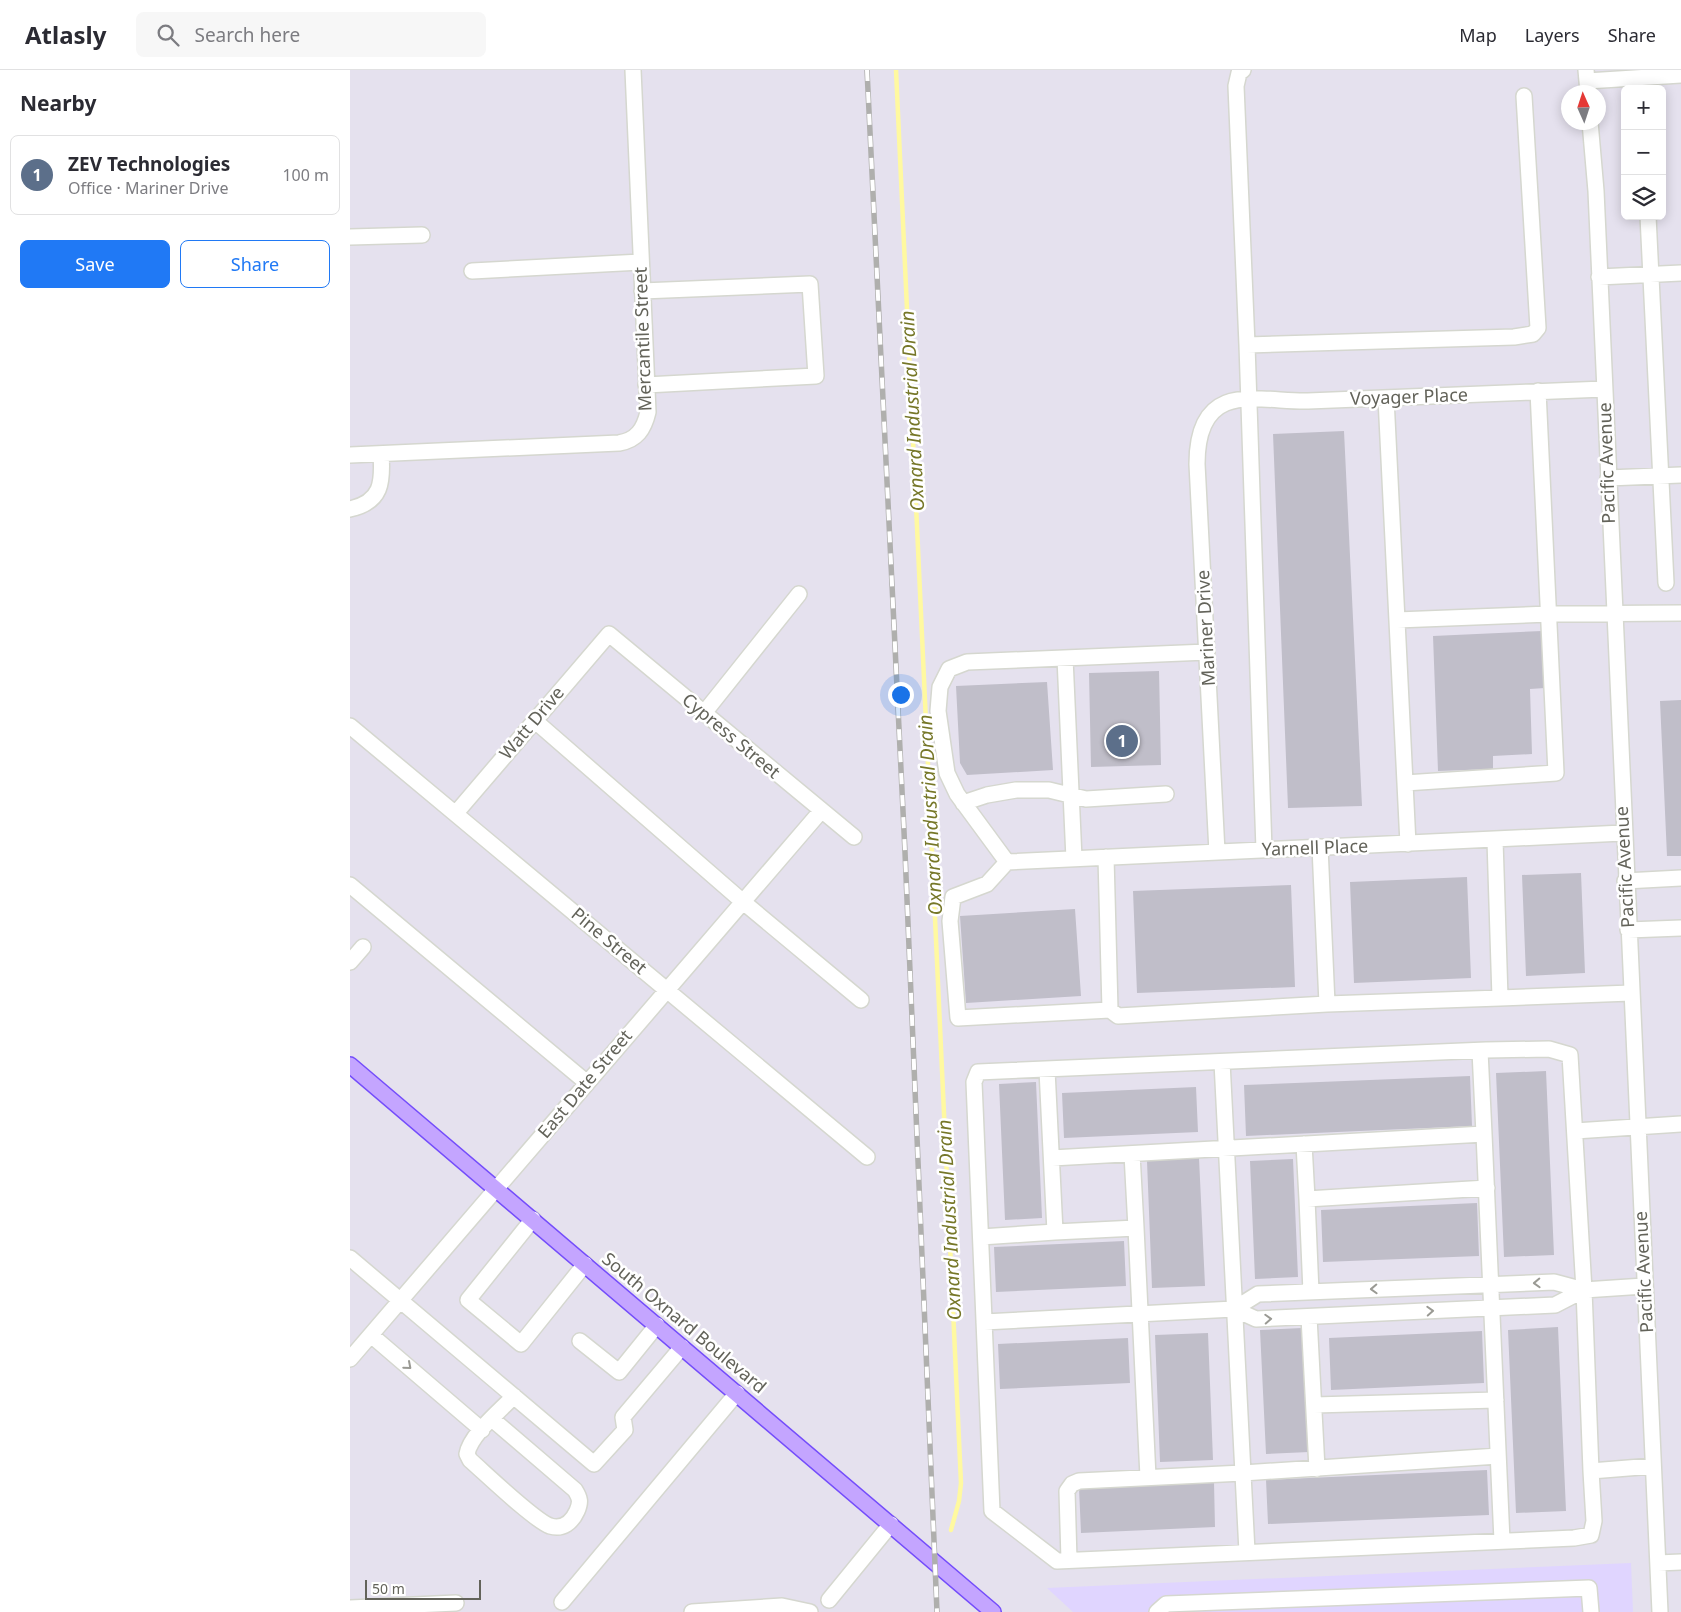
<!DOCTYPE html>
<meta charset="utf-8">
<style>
:root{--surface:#fff;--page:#f7f7f7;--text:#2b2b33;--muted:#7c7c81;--line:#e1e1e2;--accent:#2079f5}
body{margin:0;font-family:"Noto Sans",sans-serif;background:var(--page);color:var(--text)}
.controls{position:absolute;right:15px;top:15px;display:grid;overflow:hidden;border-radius:8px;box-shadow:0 2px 12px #0003}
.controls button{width:45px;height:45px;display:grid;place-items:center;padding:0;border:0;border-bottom:1px solid var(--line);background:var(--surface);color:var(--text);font:25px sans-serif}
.compass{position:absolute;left:1211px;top:15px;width:45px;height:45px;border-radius:50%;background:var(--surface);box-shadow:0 2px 12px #0003;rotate:357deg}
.scale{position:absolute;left:15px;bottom:12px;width:116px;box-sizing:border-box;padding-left:5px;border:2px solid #63635a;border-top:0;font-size:14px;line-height:18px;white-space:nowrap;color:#63635a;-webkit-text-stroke:4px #fff;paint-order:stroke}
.you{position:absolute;left:550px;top:624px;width:18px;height:18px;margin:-12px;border:4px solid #fff;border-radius:50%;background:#1a73e8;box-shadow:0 0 0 8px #1a73e833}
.badge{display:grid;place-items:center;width:32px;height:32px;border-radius:50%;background:var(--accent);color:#fff;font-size:16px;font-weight:700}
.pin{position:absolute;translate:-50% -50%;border:2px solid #fff;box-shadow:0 1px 5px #0006}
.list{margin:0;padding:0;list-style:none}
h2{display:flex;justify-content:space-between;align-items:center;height:65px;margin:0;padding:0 20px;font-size:21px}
h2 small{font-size:16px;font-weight:400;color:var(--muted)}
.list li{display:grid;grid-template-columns:32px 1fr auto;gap:15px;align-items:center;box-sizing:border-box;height:80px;margin:0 10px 10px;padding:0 10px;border:1px solid var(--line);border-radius:8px}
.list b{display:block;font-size:19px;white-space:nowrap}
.list p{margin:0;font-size:16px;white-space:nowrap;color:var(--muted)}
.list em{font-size:16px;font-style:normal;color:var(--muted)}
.actions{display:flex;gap:10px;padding:15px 20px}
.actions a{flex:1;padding:11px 0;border:1px solid var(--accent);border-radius:8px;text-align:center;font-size:18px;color:var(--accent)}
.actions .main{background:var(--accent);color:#fff}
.icon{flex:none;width:28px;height:28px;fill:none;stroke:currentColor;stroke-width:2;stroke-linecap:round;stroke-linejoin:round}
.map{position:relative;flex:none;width:1331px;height:1542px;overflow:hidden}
header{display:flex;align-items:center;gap:30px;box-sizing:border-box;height:70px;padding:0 25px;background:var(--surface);border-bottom:1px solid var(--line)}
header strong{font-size:24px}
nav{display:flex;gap:28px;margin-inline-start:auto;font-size:18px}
.search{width:350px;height:45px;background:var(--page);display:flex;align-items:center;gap:12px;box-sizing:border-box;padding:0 18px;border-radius:8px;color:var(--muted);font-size:19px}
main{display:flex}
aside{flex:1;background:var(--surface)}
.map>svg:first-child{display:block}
</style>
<header>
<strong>Atlasly</strong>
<div class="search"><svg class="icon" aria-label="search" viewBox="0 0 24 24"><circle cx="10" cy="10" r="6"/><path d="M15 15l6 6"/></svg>Search here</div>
<nav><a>Map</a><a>Layers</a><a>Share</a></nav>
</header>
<main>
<aside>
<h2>Nearby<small></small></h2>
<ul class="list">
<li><span class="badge" style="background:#5c6f8a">1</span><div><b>ZEV Technologies</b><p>Office · Mariner Drive</p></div><em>100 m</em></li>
</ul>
<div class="actions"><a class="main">Save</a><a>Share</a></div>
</aside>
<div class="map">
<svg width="1331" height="1542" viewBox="0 0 1331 1542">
<rect width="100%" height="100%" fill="#e5e1ee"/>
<path fill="#e0d5ff" d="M1281,1493L1283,1542H723L697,1518Z"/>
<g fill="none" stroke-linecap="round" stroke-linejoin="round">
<path stroke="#fff9a0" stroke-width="4.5" d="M546,0L611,1413L609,1431L601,1460"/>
</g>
<path fill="#c0bec9" d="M994,361L1012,736L938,738L923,364Z
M1192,561L1195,618L1180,619L1182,684L1143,686V699L1088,701L1083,566Z
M809,601L811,695L741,697L739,603Z
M697,612L703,700L617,705L610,693L606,616Z
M1331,630V786H1317L1310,631Z
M1231,803L1235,903L1176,906L1172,805Z
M1117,807L1121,908L1004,913L1000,812Z
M941,815L945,917L787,923L783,821Z
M725,839L731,926L616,933L610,846Z
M1196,1001L1204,1185L1154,1187L1146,1003Z
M1120,1006L1122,1056L896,1066L894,1015Z
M686,1012L692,1148L655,1150L649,1014Z
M846,1017L848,1062L714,1068L712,1023Z
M849,1088L855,1216L802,1218L797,1091Z
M943,1089L948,1207L905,1209L900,1091Z
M1127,1133L1129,1186L973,1192L971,1140Z
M774,1171L776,1216L646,1222L644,1177Z
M1208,1257L1216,1441L1166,1443L1158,1260Z
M952,1258L959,1382L916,1384L910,1260Z
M1132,1261L1134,1313L981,1320L979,1268Z
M858,1263L863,1390L810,1392L805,1265Z
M778,1268L780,1313L650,1319L648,1274Z
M1137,1400L1139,1445L918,1454L916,1410Z
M864,1412L865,1457L731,1463L729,1418Z"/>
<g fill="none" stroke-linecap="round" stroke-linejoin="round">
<g stroke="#d5d7cf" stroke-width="18">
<path id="minor" d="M893,0L889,3L886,16L897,275
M1236,0L1238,22
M1237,11L1331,5
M1240,52L1246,121L1310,1542
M1298,146L1316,513
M0,167L72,165
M122,201L291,192
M1249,207L1331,203
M292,221L460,214L466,306L296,315
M1036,328L1058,774
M0,385L269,373C287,370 294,359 298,342L283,0
M1258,408L1331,405
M0,439C32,432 33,412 31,384
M1047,550L1199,544L1331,543
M715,588L724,789
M354,643L449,524
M184,650L392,831L511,930
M0,656L517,1087
M1055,713L1206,703L1188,321
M613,733L637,725L666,720H699L736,729L816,724
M106,743L259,564L504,767
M914,780L897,275L1164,267L1183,264L1188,258L1174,26
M867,782L847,394C847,372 851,343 876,333C898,324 933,332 958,331C1057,327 1156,323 1254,319
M756,787L760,940L768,946L977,934L970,777
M657,792L1273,763
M657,792L607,724L597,703L588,641L590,617L599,599L617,592L857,582
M657,792L637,814L603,827L600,851L608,948L760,940
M1275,811L1331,808
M0,815L236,1012
M1278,860L1331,858
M0,892L13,877
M1150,928L1281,923
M977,934L1150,928L1145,770
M872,992L897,1482
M1225,1061L1331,1054
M1134,1064L1152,1471
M954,1074L957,1129L1137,1118
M782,1084L786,1158
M702,1088L1134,1064L1130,981
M957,1129L961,1222
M183,1149L118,1230L171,1274L235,1194
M705,1162L786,1158L798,1407
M631,1167L705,1162L697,1000
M0,1188L244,1394L275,1360L273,1347L332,1277
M1234,1220L1205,1235L906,1249L884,1239L908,1224L1204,1212L1234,1220L1294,1216
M959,1247L967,1399
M634,1252L884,1239
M21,1265L132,1360
M230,1271L269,1302L307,1255
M0,1289L471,741
M964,1335L1146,1330
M142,1349L225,1420C230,1428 231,1432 227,1441C222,1452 213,1460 200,1456C184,1450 136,1404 120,1390L117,1384C120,1365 150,1341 164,1326
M1241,1401L1234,1220L1220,985L1199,979L1136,980L628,1002L624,1012L642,1441L707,1491L1224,1468L1241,1465L1244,1451L1241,1401L1303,1396
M719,1490L717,1421L722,1414L729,1411L893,1403L1148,1386
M1308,1493L1331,1492
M479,1530L541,1454
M212,1532L387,1323
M0,1538L106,1533
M342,1542L432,1536L460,1542
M807,1542L816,1534L1239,1518L1241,1542"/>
</g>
<g stroke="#744dfb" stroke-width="18">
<path id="major" d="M0,995L643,1542"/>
</g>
<use href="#minor" stroke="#fff" stroke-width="15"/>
<use href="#major" stroke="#c4a5ff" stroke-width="15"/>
<g stroke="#afafad" stroke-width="5.5">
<path id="rail" d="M517,0L555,782L587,1542"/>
</g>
<use href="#rail" stroke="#fff" stroke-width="4" stroke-dasharray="11" stroke-linecap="butt"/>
</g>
<defs><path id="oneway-chevron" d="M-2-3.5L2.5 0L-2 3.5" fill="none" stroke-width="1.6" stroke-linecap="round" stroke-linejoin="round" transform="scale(1.25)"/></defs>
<g stroke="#9a9a94">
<use href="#oneway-chevron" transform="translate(1187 1213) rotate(178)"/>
<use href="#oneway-chevron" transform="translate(1024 1219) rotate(178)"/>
<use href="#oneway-chevron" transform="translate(1080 1241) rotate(-3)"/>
<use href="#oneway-chevron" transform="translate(918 1249) rotate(-3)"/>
<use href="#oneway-chevron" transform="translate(58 1296) rotate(41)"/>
</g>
<g text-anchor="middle" stroke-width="5" stroke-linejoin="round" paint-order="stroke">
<g font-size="18" fill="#63635a" stroke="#fff">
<text transform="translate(293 269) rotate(-92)" y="6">Mercantile Street</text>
<text transform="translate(1059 327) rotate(-2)" y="6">Voyager Place</text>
<text transform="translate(1257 393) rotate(-92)" y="6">Pacific Avenue</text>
<text transform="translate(856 558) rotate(-93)" y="6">Mariner Drive</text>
<text transform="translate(182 653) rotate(-50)" y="6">Watt Drive</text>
<text transform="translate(381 666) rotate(40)" y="6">Cypress Street</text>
<text transform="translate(965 778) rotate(-2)" y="6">Yarnell Place</text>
<text transform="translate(1275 797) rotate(-93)" y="6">Pacific Avenue</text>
<text transform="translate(259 871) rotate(40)" y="6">Pine Street</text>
<text transform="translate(235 1014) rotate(-50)" y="6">East Date Street</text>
<text transform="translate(1294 1202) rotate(-93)" y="6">Pacific Avenue</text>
<text transform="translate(334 1253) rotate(40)" y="6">South Oxnard Boulevard</text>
</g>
<g font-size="19" font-style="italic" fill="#767728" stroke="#fff">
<text transform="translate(562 341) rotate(-93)" y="7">Oxnard Industrial Drain</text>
<text transform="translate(580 745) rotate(-93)" y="7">Oxnard Industrial Drain</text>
<text transform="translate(599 1150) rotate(-93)" y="7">Oxnard Industrial Drain</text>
</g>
</g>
</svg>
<div class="controls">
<button>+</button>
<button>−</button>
<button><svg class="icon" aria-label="layers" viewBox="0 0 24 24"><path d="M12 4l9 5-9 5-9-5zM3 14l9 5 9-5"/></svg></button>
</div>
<svg class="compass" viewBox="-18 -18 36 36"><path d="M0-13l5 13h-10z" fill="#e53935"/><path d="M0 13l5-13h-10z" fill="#7c7c81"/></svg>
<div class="scale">50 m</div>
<div class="you"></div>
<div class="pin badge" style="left:772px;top:671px;background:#5c6f8a">1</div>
</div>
</main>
